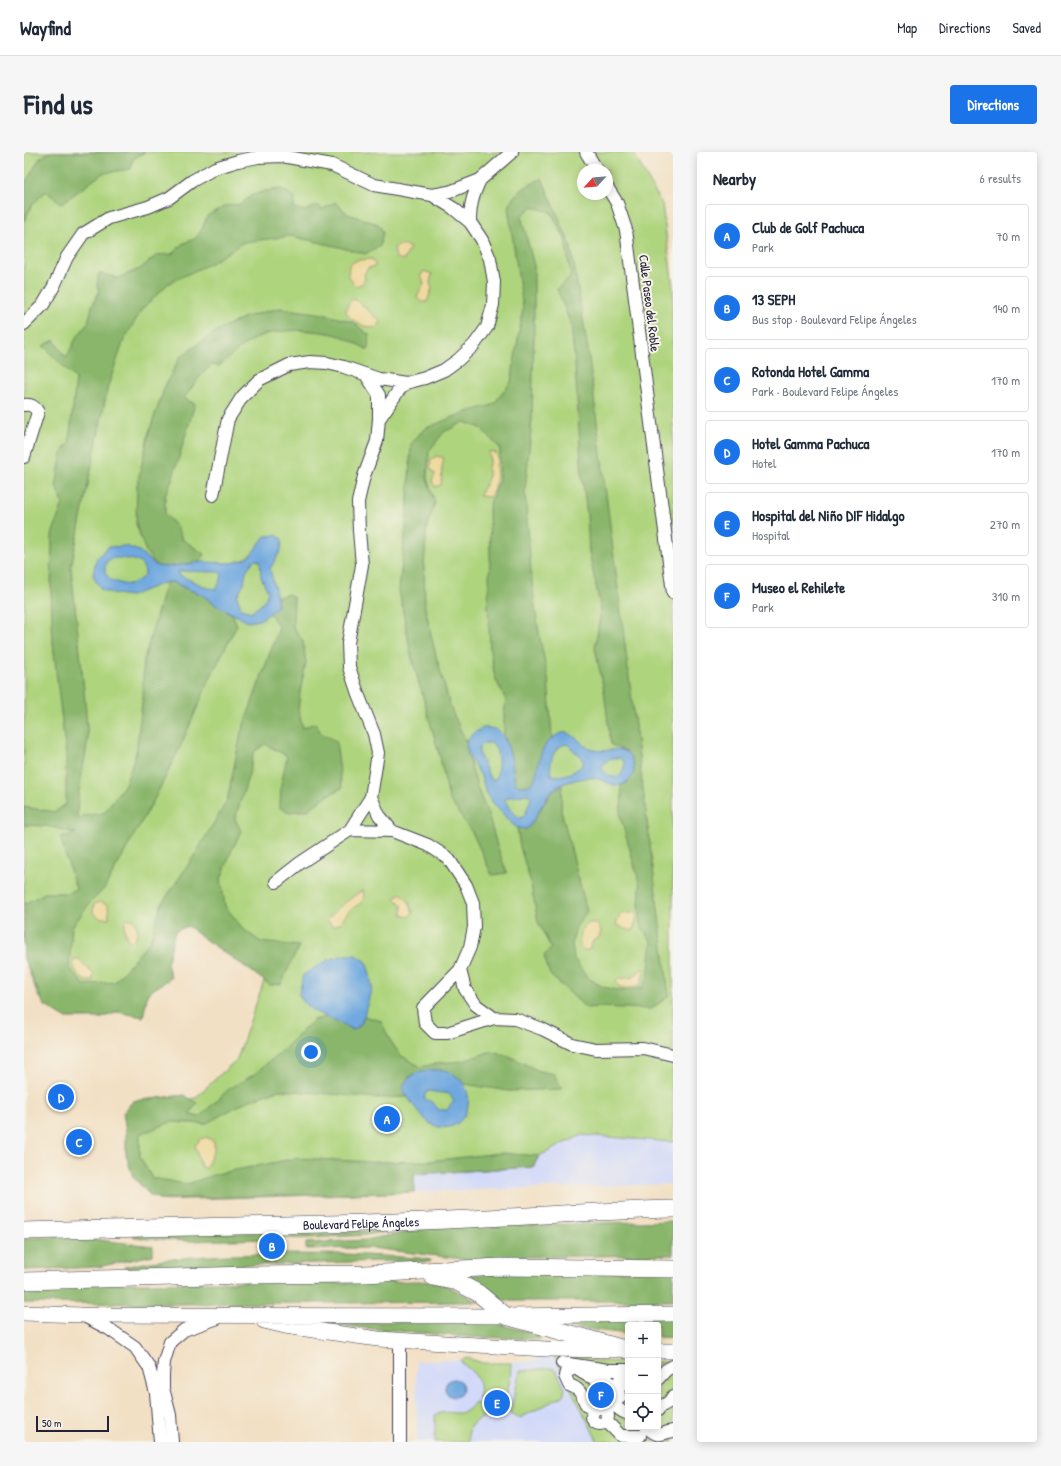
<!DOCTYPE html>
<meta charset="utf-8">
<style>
:root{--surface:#fff;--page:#f6f6f7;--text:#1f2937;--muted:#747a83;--line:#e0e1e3;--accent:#1a73e8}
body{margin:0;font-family:"Patrick Hand",sans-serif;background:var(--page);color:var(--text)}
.controls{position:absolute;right:12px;bottom:12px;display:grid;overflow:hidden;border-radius:4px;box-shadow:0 2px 10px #0003}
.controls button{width:36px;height:36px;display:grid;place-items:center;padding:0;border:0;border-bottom:1px solid var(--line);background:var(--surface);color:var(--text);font:20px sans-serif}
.compass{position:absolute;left:553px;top:12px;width:36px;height:36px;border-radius:50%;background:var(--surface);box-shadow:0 2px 10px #0003;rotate:244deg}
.scale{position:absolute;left:12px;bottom:10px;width:73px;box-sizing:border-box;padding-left:4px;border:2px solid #22223b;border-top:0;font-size:11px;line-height:14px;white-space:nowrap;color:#22223b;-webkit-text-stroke:3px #f7f3e8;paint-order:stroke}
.you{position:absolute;left:287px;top:900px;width:14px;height:14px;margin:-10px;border:3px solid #fff;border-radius:50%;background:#1a73e8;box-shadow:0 0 0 6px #1a73e833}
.badge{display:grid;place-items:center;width:26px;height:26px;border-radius:50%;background:var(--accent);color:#fff;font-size:13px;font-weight:700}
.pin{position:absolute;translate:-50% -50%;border:2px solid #fff;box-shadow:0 1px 4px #0006}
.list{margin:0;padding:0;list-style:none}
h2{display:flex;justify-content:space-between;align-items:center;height:52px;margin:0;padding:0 16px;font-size:17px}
h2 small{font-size:13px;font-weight:400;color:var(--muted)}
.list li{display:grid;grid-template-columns:26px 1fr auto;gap:12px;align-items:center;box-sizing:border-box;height:64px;margin:0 8px 8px;padding:0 8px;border:1px solid var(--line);border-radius:4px}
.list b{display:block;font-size:15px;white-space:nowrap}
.list p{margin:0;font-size:13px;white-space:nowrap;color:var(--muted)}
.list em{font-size:13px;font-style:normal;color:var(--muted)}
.icon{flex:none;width:22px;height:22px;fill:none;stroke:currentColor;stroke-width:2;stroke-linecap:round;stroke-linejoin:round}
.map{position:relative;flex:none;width:649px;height:1290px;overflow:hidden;border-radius:4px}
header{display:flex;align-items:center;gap:24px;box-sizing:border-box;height:56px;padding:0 20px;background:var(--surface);border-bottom:1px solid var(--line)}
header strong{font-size:19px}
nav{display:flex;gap:22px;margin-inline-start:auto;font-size:14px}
.intro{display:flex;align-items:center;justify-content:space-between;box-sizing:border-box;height:96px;padding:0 24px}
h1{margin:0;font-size:28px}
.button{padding:10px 18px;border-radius:4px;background:var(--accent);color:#fff;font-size:14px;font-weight:700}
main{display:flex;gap:24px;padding:0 24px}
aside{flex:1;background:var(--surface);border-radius:4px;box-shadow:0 2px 10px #0003}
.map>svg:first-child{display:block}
</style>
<header>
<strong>Wayfind</strong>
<nav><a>Map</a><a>Directions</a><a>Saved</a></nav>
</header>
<div class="intro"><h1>Find us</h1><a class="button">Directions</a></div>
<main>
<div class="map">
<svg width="649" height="1290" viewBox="0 0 649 1290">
<rect width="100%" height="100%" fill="#f7f3e8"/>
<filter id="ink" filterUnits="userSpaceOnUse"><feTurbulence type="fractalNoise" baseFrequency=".025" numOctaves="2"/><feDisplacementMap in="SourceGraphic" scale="8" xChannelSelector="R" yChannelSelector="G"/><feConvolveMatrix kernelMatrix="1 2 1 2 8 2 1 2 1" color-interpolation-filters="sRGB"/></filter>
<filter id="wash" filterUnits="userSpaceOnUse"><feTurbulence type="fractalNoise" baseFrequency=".012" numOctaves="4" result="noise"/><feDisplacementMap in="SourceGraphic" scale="16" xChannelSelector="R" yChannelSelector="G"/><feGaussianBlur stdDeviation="0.9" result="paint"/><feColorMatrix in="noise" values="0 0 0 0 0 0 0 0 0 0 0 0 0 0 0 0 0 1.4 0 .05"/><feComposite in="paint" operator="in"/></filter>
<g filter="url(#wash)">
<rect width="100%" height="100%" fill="#f2e0c4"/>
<path fill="#d1d9f9" d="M558,983L649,990V1032L391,1040L390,1022L509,1015L515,1004Z
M524,1204H530L574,1290H393L392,1209L437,1208L443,1206L459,1211L505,1210Z"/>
<path fill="#aed47d" stroke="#687b5c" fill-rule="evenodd" d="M0,0H609L638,52L649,135V990L558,983L515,1004L509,1015L390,1022L391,1040L135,1048L111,1023L116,959L171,946L213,907L241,826L161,770L149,776L135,829L37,849L15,846L0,806ZM559,18H583V42H559Z
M530,1204H553L575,1209L604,1210V1275H634V1210H649V1290C631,1290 613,1290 596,1288C589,1288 581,1290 574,1290Z
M443,1206L459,1211H487L486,1229L478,1256L454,1245C459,1227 450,1221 438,1211L437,1208Z
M527,1216L532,1218L541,1237L539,1244L496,1266L486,1261L496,1219Z
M451,1250L476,1261L474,1264L467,1261L465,1265C450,1265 442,1276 445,1290H411V1263C426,1255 438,1270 451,1250Z"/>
<path fill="#8ab66c" stroke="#566c54" d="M27,0H121L109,7L107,17L79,21L37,52L22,39L8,53L0,69V33L16,6Z
M518,26L547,95L564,198L645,844L627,857L574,855L562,856L543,838L526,823L520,804L527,796L514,770L506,728L496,695L493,676L503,677L508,671L526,642L538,632L537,658L563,759L552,775L548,790L550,807L564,826L579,835L599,839L618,836L624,825L628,790L617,774L615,753L616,733L596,663L598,645L597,634L604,630L603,599L587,593L580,539L571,496L577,458L565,400L563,363L558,324L551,213L547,173L533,137L547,125L541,87L527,60L508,55L497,64L510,114V180L508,268L501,339L508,432L515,482L524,525L528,586C515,599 517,613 510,630L503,634H494L491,631L485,598L480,583V562L482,548L471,526L466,498L464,453L466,406L465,354L475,329L476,296L457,276L440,270L420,280L405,299L403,326L411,351L403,374L400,414L401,455L411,500L427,557L442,590L444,603L453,635L465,665L473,694L483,721L468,723L449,682L425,647L416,605L387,503L375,438L383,364L387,292L400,277L439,261L469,253L487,230L499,156L484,55C490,39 504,34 518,26Z
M257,37L271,45L270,56L281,59L294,53L298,58L311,50L324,62L354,72L359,80L356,94L341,102L311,94L267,84L220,90L187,111L145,131L118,157L100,188L84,234L47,416L60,538L64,587L54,645L53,665L80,661L101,632L112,601L119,543V511L142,430H149L165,438L177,442L192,453L208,462L213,473L185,528L158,591L132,644L80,737L65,752L48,775L45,815L60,833L91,830L126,789L137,753L172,701L203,649L217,581L255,476L246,461L253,454V445L265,442L270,446L269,475L279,489L282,511L276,540L274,558L279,576L291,571L297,581L312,589L318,636L301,645L284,658L266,660L256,656L257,634L263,604L241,592L230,600L225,622L211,667L217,679L207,700L197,727L201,754L219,777L237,790L275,794L257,832L246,833L223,816L179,786L164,774L151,779L143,812L147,826L124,841L119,865L94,860L78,866H41L20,853L0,806V752L21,741H42L52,737L36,685L52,681L22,674L0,673V655L31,660L42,652V604L29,492L27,441L28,383L39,351L32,335L38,300L45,291L52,227L19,194L30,188L42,206L53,185L64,171L68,154L75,140L73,133L75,121L94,126L116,117L133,103L148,102L158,92L172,86L178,77L183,64L201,54L217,52L228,43L241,39Z
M256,156L299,162L329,170L345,183L344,198C337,194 330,190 322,186C301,177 253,175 232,186C218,193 207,204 195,214L188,213L177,223L160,246L171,252L148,328L141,344V362L153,375L158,387L180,402L176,410L142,415L133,414L122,400L112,372L113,333L125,280L141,234L156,205L193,179L221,165Z
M340,864L357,869L366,888L376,903L397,915L413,911L439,909L468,899L485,904L515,919L530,922L538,937L485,939L440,932L422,919L385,925L378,936L383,945L357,946L255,938L221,950L181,972L148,970L116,982V1005L128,1026L163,1032L192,1022L273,1006L348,1010L405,1009L476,1001L515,1004L509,1015L390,1022L391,1040L138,1047L126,1043L109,1025L102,1003V979L99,961L109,949L160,943L173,951L165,962L175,965L205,937L229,923L259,898L289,868L303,865L330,878L337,872Z
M649,1069V1103L483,1105L446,1108L347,1096L282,1097V1091L341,1088L405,1076Z
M371,1078L341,1083L285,1086L165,1089L110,1086L109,1083Z
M47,1085L129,1094V1103L74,1115L0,1118V1086Z
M322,1102L395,1106L406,1108V1110L360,1109L101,1117L100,1115C173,1099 249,1103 322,1102Z
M649,1118V1149H485L467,1144L426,1123Z
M261,1129L319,1131L394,1129L410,1130L423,1134L455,1150L139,1152L0,1151V1133Z
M649,1165V1186L634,1185V1173H604V1182L529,1173V1166Z
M270,1170H466L517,1183L516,1187L447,1185Z"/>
<path fill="#eeda9e" stroke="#887e6c" d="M378,92L386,96L380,108L372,106L370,96Z
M348,107L352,114L344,116L340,122L341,127L338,132L331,134L324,124L325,113L333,108Z
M400,119L408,122L406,131L408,136L403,150H398L393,145L400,132L397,123Z
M329,147L335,150L357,170L352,176C341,176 328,170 322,160L324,152Z
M465,299L472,301L474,307L472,314L473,324L471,335L466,345L456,344C456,337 463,333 464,326C465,319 462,316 466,310Z
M412,304L420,306L418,315L417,333L411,335L408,329L411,322L406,316L407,308Z
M339,738L340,744L337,751L325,759L315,772L308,774L303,768C313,756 326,746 339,738Z
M377,741L385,750L389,761L384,765L378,763V753L371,746Z
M76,750L84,753L85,766H76L69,761L70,752Z
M605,761H614L609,779L600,777L592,772L596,762Z
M102,766L110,768L114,779L110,788L105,789C100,782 100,775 102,766Z
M565,771H573L577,779L575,786L569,789L565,798H560L556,795C555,782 555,779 565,771Z
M49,807H55L70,823L68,829H61C54,823 48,816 49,807Z
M619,816L621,818L616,834L598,837L591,830L595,827L609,825Z
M182,985L190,989V998L182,1016L177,1015L171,994L176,987Z"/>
<path fill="#70a8df" stroke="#49658d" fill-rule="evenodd" d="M252,383L258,387L257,398L246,417L253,445V454L246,461L236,468L224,470L192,453L177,442L165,438L149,430H142L107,444L92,442L78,438L73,431L69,423L72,407L84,395L102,394L115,399L133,414L142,415L176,410L208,411L219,408L226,404L241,384ZM92,406C105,407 121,406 121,423C117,427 111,431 105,432C102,433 99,432 96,431C83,428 77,420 84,408ZM230,408L236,409L237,425L244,440L240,450L228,460L217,457L213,444L220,431L222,419ZM155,419L196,420L198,423L196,430L192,437L184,436L155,423Z
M458,576C462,576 467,576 471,577C487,585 488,615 491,631L494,634H503L510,629C516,613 514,594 531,584C535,582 539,580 543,581C552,583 558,593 566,596C583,605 602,586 609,612C611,618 610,623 605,628C594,641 581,627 569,626C560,625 547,629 539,632C520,640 516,663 503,677L493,676L485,669L464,645L456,622L444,603L442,590L449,582ZM460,591H468C476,600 475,616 472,627L467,628L455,602V596ZM543,592L559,607V612C553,620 537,626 527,623C525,611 529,594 543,592ZM589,606H597L601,612L597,623C588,628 583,623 577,616L581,610ZM504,642L507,646L501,663L497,666C490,663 483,655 481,647L486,645Z
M320,803H331L342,809L346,823L348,835L340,864L337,872L330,878L288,858L280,851L275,842L279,823L304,808Z
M404,918C410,918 417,917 423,919C463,935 441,990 407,972C399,968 383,945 378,936C386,924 389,920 404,918ZM403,939L426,942L430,949L423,958H415L409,951L400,946Z
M421 1236a9 9 0 1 1 18 0a9 9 0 1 1-18 0Z"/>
</g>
<g filter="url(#ink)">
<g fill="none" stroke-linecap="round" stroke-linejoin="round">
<g stroke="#413e50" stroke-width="14">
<path id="minor" d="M562,0L573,18
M583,35L593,51L602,78L649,441
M408,43L425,40L456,28L488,0
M446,70C446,53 449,43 456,28
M0,172L19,153L30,134L43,105L59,82L85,66L124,55L145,46L168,29L191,16L214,9L234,5L258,4L308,13L350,33L408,43L429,56L446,70L458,88L466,107L470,130L469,153L463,175L450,193L434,208L420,218L401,226L382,231L375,238L355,267L353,289L340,324L334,350L335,379L338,413L324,491L325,515L334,542L350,582L354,601L347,645L355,663L368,679L404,693L424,706L442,733L449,751L450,775L446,795L436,818L441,837L452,853L470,866L491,867L518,877L548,892L572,897L619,896L649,903
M342,223L355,243V267
M0,253C7,252 10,254 14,260L0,305
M189,343L204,267L218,245L235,228L265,213L286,210L303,211L320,215L355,227L382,231
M326,678L368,679
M252,730L276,711L326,678L347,645
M436,818L399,856L401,871L411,881H423L470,866
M58,1163L85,1177L111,1195L125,1215L132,1241L136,1290
M376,1188V1290
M538,1211L584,1218H604
M634,1227L642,1218L649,1214
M596,1246L594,1238L597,1234L596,1229L598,1225L604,1229
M568 1264a8 8 0 1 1 16 0a8 8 0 1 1-16 0Z
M570,1257C556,1255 564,1239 545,1233L541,1224L542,1220L552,1216C558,1221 565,1226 574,1227C578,1228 582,1227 586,1230C594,1237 581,1254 604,1262
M634,1258L636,1255L645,1250L649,1244
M582,1269L597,1284H616
M622,1275C636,1286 633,1282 649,1279
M148,1290L146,1263L139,1236V1223L140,1210L146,1190L160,1178L194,1166"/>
</g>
<g stroke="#413e50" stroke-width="16">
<path id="major" d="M0,1161L57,1163L482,1164L649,1162
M240,1169L261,1174L354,1187L522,1197L592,1198
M634,1199H649"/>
</g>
<g stroke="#413e50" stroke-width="18">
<g id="highway">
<path id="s1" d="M0,1079C134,1075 268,1074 401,1069C484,1066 566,1059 649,1057"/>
<path d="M409,1125L433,1130L454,1141L482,1164L604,1198"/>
<path d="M0,1129L225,1123L341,1122L476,1115L649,1117"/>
</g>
</g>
<use href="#minor" stroke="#fff" stroke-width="12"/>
<use href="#major" stroke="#fff" stroke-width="15"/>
<use href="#highway" stroke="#fff" stroke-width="17"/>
</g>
</g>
<g text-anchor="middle" stroke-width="4" stroke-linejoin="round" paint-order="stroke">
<g font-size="13" fill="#22223b" stroke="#f7f3e8">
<text transform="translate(626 151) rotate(83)" y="5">Calle Paseo del Roble</text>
<text dy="5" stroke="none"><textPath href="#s1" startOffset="337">Boulevard Felipe Ángeles</textPath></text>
</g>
</g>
</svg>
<div class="controls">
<button>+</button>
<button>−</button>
<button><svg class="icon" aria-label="locate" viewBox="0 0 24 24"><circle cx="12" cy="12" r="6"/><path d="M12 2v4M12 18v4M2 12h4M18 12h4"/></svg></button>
</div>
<svg class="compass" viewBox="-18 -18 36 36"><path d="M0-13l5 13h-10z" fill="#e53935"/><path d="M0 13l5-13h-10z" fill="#747a83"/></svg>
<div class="scale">50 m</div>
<div class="you"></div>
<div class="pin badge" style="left:363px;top:967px">A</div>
<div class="pin badge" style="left:248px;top:1094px">B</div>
<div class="pin badge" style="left:55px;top:990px">C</div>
<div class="pin badge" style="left:37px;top:945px">D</div>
<div class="pin badge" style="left:473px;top:1251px">E</div>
<div class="pin badge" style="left:577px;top:1243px">F</div>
</div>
<aside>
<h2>Nearby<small>6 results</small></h2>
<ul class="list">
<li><span class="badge">A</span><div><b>Club de Golf Pachuca</b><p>Park</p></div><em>70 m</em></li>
<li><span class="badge">B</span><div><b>13 SEPH</b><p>Bus stop · Boulevard Felipe Ángeles</p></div><em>140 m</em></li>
<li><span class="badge">C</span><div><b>Rotonda Hotel Gamma</b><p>Park · Boulevard Felipe Ángeles</p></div><em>170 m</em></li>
<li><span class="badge">D</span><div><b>Hotel Gamma Pachuca</b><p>Hotel</p></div><em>170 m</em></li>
<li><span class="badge">E</span><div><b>Hospital del Niño DIF Hidalgo</b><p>Hospital</p></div><em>270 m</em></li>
<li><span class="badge">F</span><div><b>Museo el Rehilete</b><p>Park</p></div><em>310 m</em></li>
</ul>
</aside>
</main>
